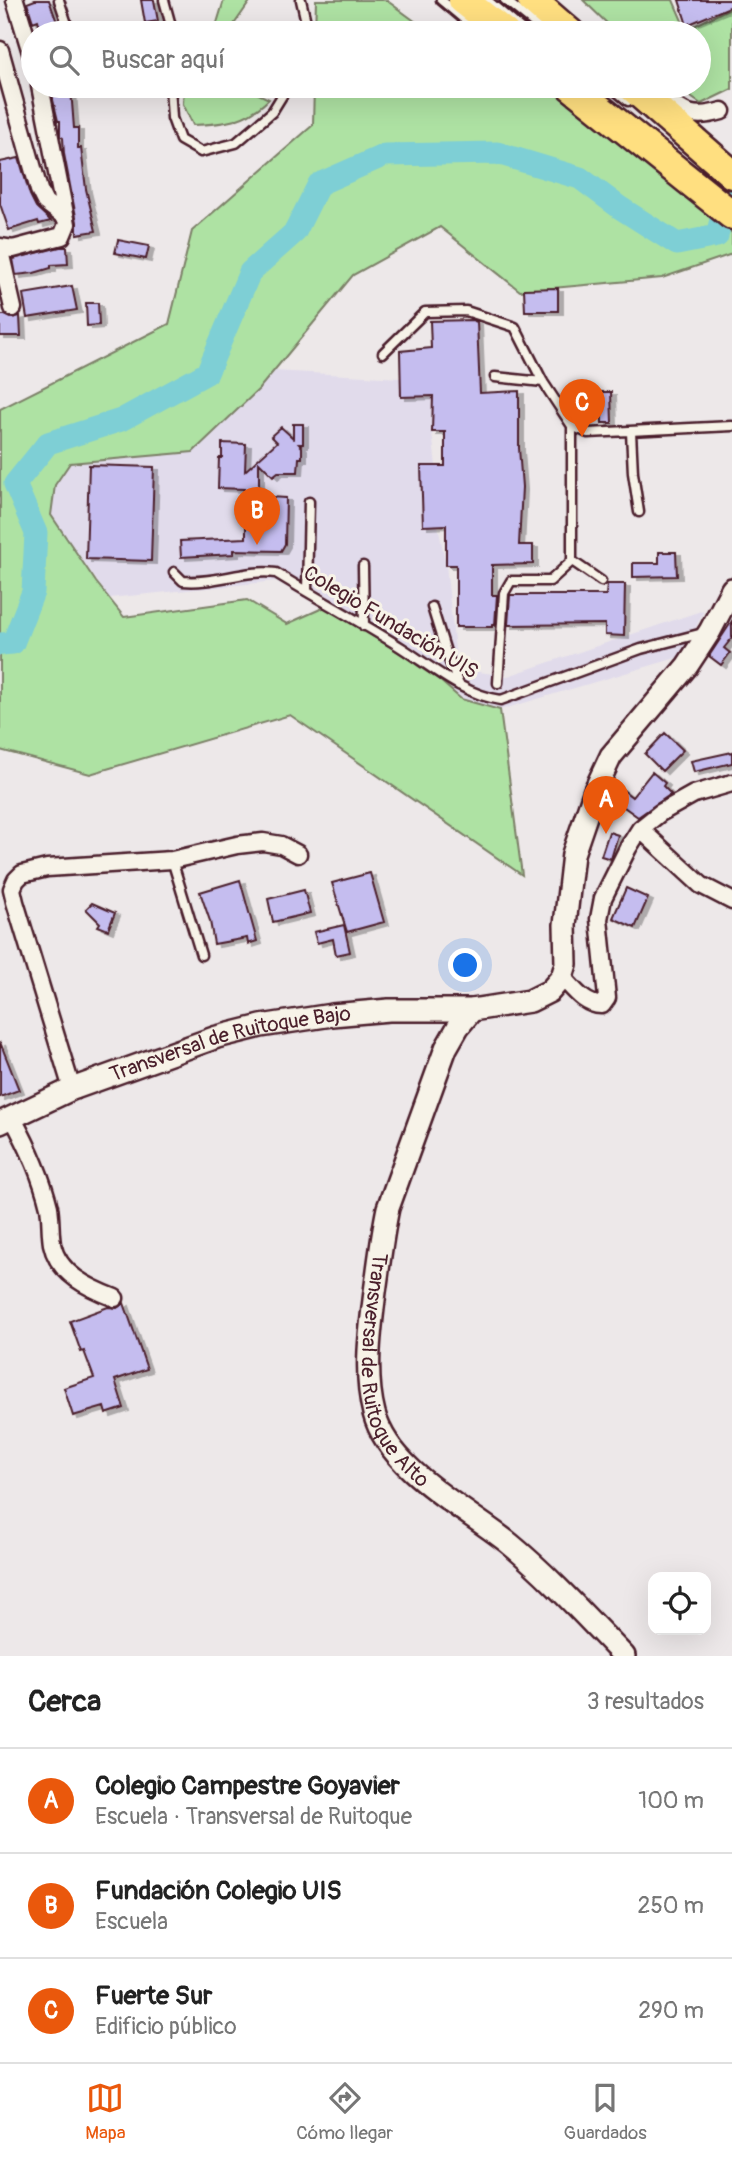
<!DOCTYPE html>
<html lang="es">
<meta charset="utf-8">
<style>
:root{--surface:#fff;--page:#f6f6f6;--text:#222;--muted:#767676;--line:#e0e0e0;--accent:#ea580c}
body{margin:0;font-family:Pangolin,sans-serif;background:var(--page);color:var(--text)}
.controls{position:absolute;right:21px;bottom:21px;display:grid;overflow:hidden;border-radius:14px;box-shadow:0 7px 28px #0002}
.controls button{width:63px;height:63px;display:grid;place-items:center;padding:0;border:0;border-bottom:2px solid var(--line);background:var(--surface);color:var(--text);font:35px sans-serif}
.you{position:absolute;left:466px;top:966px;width:24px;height:24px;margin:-18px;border:5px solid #fff;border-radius:50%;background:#1a73e8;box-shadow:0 0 0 10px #1a73e833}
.badge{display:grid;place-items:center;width:46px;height:46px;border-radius:50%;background:var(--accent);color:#fff;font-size:23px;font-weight:700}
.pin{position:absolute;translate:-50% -58px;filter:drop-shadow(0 2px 4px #0008)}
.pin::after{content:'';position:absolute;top:37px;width:24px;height:21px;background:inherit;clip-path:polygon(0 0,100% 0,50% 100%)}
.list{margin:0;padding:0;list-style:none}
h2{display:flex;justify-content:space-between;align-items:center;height:91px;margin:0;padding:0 28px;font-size:30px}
h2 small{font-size:23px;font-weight:400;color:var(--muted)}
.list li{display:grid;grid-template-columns:46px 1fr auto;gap:21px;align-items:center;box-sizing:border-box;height:105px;padding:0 28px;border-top:2px solid var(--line)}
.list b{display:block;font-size:26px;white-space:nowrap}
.list p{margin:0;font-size:23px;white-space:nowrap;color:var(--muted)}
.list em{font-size:23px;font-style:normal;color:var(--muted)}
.icon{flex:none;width:38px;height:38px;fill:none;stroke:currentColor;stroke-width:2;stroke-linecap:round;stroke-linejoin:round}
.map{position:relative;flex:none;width:732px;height:1656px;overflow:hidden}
.search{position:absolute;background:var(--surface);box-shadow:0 7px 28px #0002;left:21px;right:21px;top:21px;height:77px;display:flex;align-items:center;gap:18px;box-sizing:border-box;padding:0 24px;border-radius:38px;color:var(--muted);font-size:26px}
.sheet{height:406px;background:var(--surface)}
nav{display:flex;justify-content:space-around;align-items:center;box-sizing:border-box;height:98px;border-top:2px solid var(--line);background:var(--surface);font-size:19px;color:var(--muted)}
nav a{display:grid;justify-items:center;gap:4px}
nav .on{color:var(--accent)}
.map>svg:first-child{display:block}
</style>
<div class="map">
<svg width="732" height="1656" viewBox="0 0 732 1656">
<defs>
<filter id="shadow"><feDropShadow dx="5" dy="3" stdDeviation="0" flood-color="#0004"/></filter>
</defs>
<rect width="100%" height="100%" fill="#ede8e9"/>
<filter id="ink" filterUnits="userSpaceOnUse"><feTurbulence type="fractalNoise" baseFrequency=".0143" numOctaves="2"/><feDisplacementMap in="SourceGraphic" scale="14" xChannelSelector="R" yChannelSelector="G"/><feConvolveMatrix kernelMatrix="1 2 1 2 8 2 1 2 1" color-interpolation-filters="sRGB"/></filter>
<g filter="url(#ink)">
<path fill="#e1dbeb" d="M274,371L401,378L402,397L433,392L432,432L436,466L438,526L446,565L457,669L508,676L704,610L683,656L500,710L461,699L429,671L395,649L276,581L109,598L51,515L55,485L70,463L193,452L258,390Z"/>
<path fill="#aee2a3" stroke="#7c8067" stroke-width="2" d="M224,0H251L228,33H214Z
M316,0H386L431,33H315Z
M583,0H673L686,30L732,7V89L701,104L675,86H699V33H617Z
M184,86H242L269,99C246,122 224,124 193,125L183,104Z
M314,86H550L588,112L732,233V254L662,278L520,291L440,227L353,275L258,390L193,452L70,463L55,485L51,515L96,582L124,617L247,600L287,624L325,607L429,671L461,699L500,710L522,875L290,715L90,774L0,750V409L169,324L192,231L313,125Z"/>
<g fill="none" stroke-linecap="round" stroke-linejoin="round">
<path stroke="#7ecfd5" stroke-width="23" d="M0,644L13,643L33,592L36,533L15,484L48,443L121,420L207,373L250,272L295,232L319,184L385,155L497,153L580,178L619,207L677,244L717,236L732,175"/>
</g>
<path fill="#c5bdef" stroke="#4a1f2b" stroke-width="2" filter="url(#shadow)" d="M35,0H49L58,25L41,30L38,20L33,22L27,3Z
M141,0H154L158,21L145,23Z
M679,0H732V6L687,25Z
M53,86H69V89H71L74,128H78V148H81L86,189L96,231L77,234V222L64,154L63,138L60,136V121H58L53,100Z
M19,158L30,195L36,207L51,221L39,224L38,221L9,230L0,204V162Z
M118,240L149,246L146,259L115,253Z
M60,247H67L68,264L51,265V268L34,273L16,275L13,259Z
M72,286L77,310L27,318L23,294Z
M558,288V311H525L524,289Z
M86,303H98L99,325L87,326Z
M0,315H5L11,318L20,316L21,336H0Z
M472,320L477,322L480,393L519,391V448L522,487L519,545H533V564L492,565V595H497L495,625H492V627H456V565H446V525L423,526L421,466H445V432H432L433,396L401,397L400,351L431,348L430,321Z
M601,392H611L612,423H602Z
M293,424H303V444H299L302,447V458H299L298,472H278L273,476L259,462V490L252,496L286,498L285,544L281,551L234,550V554L181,557L180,541L246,538V519H243L244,489L218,488L219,458H222V443L246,444L245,471L277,442L271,436L281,427L293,438Z
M89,465L154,467L151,561L86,559Z
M659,552H676L677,576L633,577V563H659Z
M607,584H625L624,636L605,635V624L508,625L510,595H606Z
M732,621V638L724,648L730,653L721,665L709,656Z
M665,733L683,750L662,771L645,754Z
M732,752V763L694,772L691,761Z
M652,772L665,783L663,786L671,794L638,817L610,797L619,787L632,797Z
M609,832L618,835L611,859L601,856Z
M370,873L384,922L347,932L332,883Z
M240,880L257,941L248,944L247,938L214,944L210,921L200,892Z
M626,888L648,898L635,928L613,918Z
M304,890L310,913L273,922L268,899Z
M92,903L115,913L108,930L98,926L100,923L86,909Z
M344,925L350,952L336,955L333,939L317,943L314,932Z
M0,1042L19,1090L0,1097Z
M124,1303L147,1369L115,1380L124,1408L106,1414L104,1407L73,1416L64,1388L94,1378L84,1351L81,1352L70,1321L108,1307L117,1308Z"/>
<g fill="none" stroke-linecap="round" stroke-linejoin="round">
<g stroke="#4a1f2b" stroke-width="13">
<path id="lane" d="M59,0L70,33
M164,0L173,33
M301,0L306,22L304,33
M441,0L471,25L481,27
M487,0L526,33
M505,0L546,33
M170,86L172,118L180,140L201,152L236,143L272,112L288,86
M610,86L628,101
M383,353L425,312L466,311L515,327L543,382L572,426L588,433L732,426
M495,377L543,382
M631,432L633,473L639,512
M572,561L601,581
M363,566L364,626
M174,572L183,581C215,584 245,569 276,573C318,599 361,622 402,648C433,668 464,695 501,700L641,649L703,633
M307,591L309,502
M432,607L446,652L459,685
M498,683L504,593L511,581H550L572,561V426
M172,860L201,955"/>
</g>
<g stroke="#4a1f2b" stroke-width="21">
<path id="street" d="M15,0L33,59
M0,50L39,190L45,202L66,218
M661,95C684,113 692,120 722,111
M0,247L13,249L62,236L67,224L40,86
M0,251L13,308
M640,829L701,885L732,901
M562,977C573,988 585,1006 602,1005L607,998L599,919L603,898L628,848L640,829L660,813L694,794L732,783
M72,1089L15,902L12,889L16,880L22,874L47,868L172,860L237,845L263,842L281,845L298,854
M12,1117C28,1146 41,1174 49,1207C51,1219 50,1232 52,1244C58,1274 89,1288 115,1298"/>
</g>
<g stroke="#4a1f2b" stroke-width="26">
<g id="secondary">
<path id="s1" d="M472,1010L458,1027L446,1048L388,1208C382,1236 379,1264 375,1292C370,1332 364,1374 374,1413C389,1471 467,1509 510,1544C551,1578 587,1618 624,1656"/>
<path id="s2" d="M0,1123L72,1089L217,1037L261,1026L332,1015L389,1010H472L530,1001L550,991L562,977L566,964L565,925L573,854L595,790L611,756L687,666L710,631L732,589"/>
</g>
</g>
<g stroke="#4a1f2b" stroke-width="33">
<path id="highway" d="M463,0L505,33
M532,0L570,33
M571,86L732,215
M631,86L732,174"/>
</g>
<use href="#lane" stroke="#f7f3e8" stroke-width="8"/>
<use href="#street" stroke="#f7f3e8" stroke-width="16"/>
<use href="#secondary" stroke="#f7f3e8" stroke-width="21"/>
<use href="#highway" stroke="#ffdf80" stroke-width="28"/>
</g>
</g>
<g text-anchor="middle" stroke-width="6" stroke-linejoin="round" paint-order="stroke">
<g font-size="21" fill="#4a1f2b" stroke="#f7f3e8">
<text transform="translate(391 622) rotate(31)" y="7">Colegio Fundación UIS</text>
<text dy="7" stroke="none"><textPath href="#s2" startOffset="245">Transversal de Ruitoque Bajo</textPath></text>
<text dy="7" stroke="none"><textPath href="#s1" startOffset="387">Transversal de Ruitoque Alto</textPath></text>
</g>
</g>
</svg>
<div class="controls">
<button><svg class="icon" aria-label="locate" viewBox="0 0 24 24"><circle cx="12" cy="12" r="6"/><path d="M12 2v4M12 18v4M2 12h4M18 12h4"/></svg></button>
</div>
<div class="you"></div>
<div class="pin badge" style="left:606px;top:834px">A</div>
<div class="pin badge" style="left:257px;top:545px">B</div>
<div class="pin badge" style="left:582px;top:437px">C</div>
<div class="search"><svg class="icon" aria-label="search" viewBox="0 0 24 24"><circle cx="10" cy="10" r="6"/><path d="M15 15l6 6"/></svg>Buscar aquí</div>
</div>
<section class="sheet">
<h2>Cerca<small>3 resultados</small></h2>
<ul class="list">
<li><span class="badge">A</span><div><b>Colegio Campestre Goyavier</b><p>Escuela · Transversal de Ruitoque</p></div><em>100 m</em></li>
<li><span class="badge">B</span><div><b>Fundación Colegio UIS</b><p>Escuela</p></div><em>250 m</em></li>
<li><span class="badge">C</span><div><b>Fuerte Sur</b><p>Edificio público</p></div><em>290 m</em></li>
</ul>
</section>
<nav>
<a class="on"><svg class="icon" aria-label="map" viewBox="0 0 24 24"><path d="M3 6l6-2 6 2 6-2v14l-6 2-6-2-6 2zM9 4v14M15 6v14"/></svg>Mapa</a>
<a><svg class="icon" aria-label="directions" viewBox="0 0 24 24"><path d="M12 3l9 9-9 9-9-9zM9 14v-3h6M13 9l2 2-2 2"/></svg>Cómo llegar</a>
<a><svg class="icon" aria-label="saved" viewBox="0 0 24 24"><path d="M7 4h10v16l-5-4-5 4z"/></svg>Guardados</a>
</nav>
